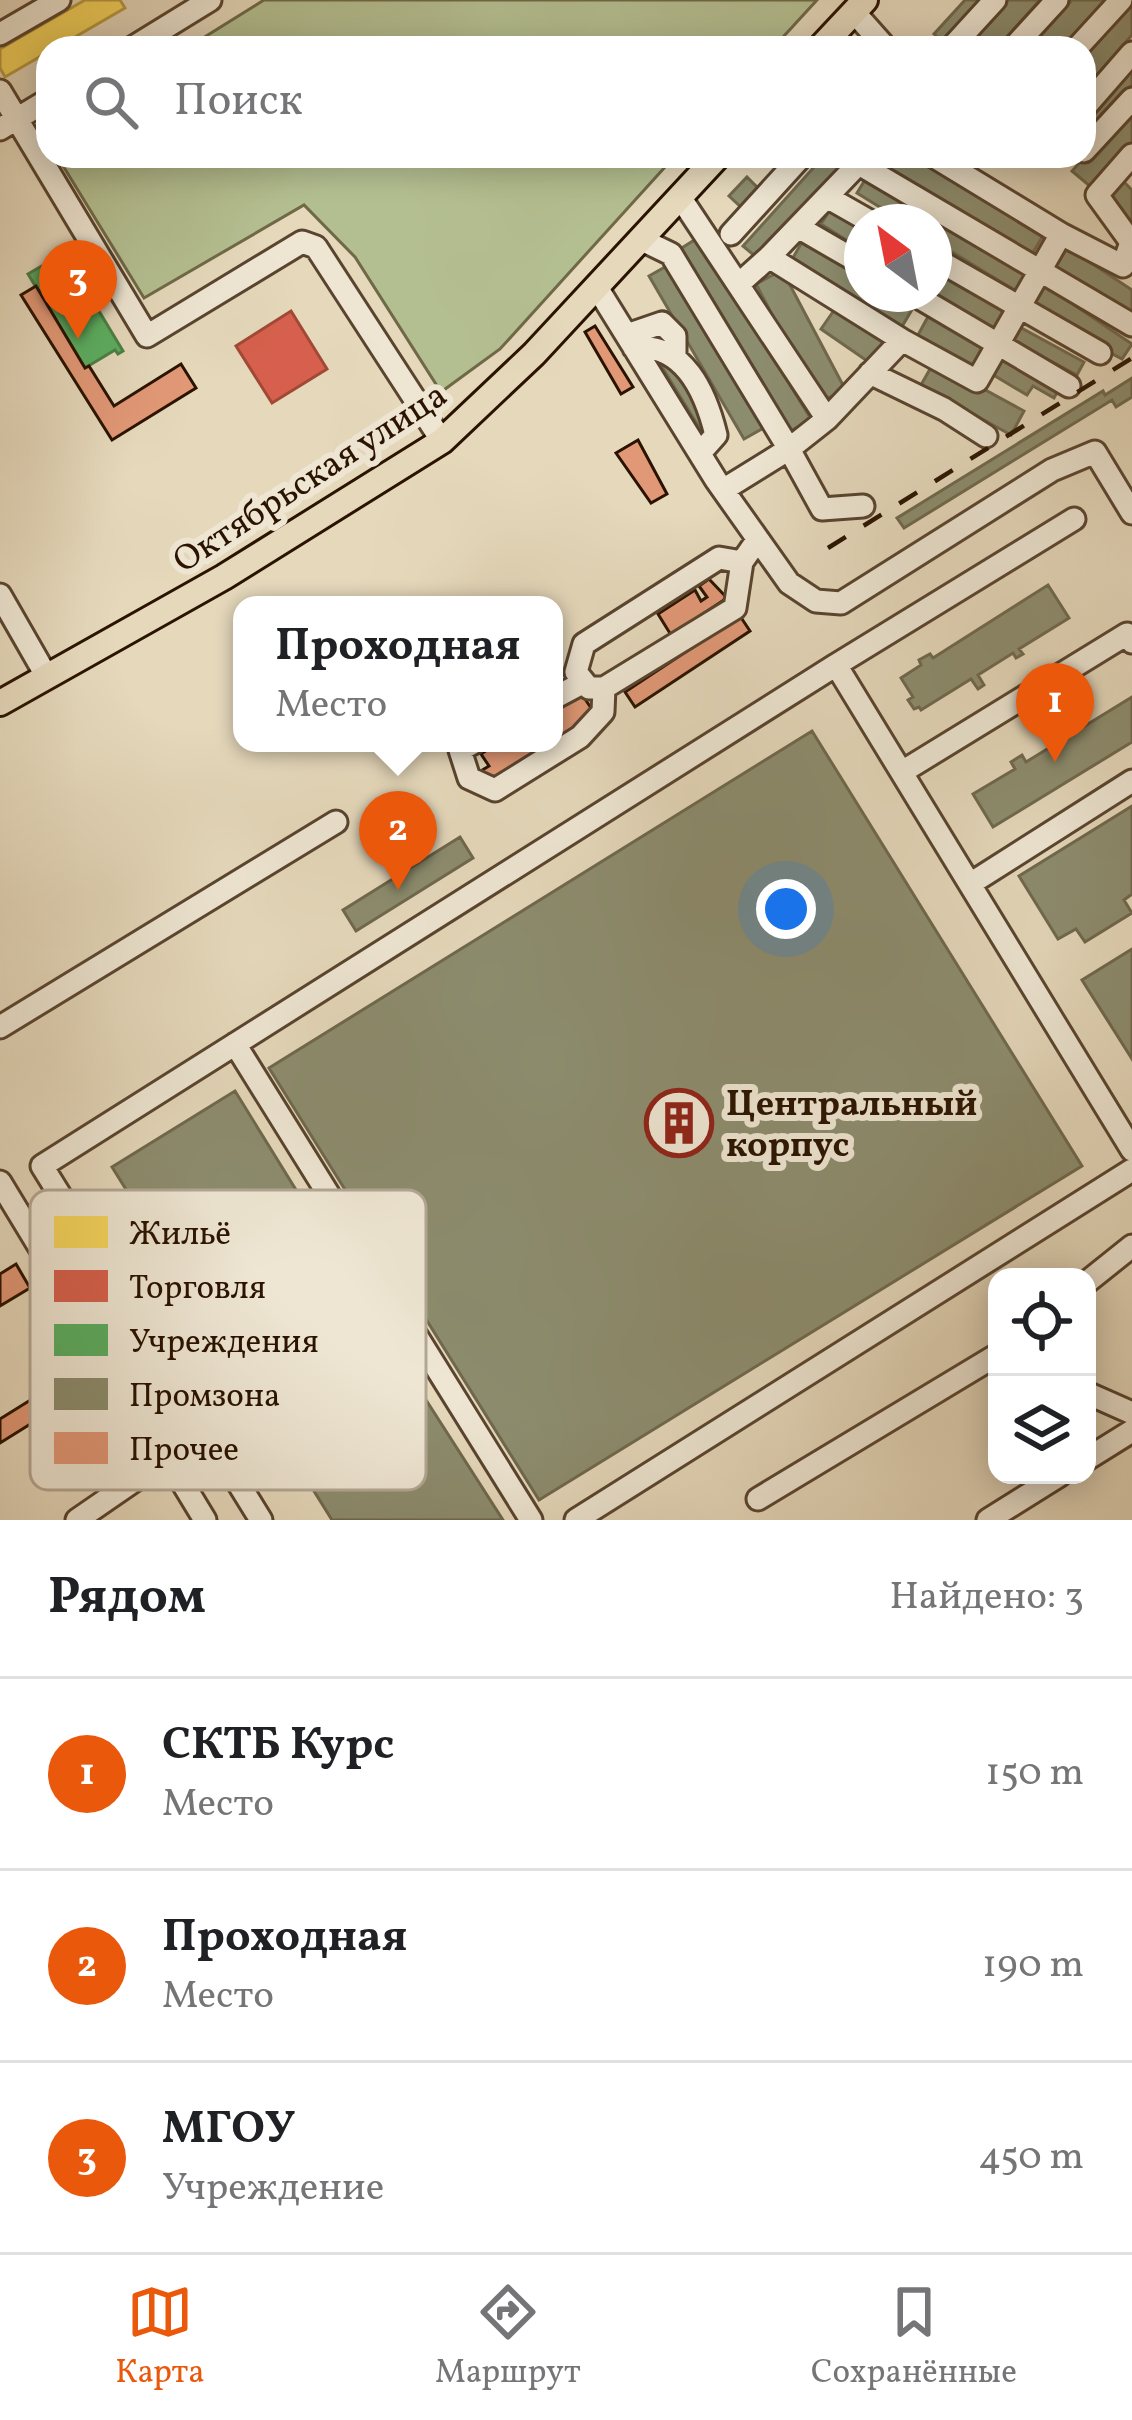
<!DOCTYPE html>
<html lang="ru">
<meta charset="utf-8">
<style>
:root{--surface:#fff;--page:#f2f2f2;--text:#202124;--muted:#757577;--line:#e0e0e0;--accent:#ea580c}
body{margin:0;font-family:Vollkorn,serif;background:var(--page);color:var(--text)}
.controls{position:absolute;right:36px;bottom:36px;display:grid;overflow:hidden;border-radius:24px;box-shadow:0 6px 30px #0003}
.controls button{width:108px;height:108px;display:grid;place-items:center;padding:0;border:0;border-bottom:3px solid var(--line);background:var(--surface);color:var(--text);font:60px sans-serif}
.compass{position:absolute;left:844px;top:204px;width:108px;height:108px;border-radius:50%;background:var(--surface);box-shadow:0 6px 30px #0003;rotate:328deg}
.you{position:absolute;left:786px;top:909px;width:42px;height:42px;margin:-30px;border:9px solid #fff;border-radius:50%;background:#1a73e8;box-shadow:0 0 0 18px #1a73e833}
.badge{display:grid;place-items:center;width:78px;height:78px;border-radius:50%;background:var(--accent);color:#fff;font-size:39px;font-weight:700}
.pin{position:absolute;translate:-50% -99px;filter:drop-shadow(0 3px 6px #0008)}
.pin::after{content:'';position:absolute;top:63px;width:42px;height:36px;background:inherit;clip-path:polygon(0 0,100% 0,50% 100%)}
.popup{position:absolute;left:233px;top:596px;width:330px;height:156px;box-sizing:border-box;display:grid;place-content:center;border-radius:24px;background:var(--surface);filter:drop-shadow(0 3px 9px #0005);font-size:39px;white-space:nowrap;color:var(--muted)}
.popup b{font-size:45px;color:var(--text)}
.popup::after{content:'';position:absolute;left:50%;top:100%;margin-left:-24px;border:24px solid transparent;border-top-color:var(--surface)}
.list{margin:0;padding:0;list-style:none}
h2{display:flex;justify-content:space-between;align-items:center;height:156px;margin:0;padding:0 48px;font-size:51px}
h2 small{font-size:39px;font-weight:400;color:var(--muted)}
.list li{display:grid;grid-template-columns:78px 1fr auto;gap:36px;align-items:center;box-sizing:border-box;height:192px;padding:0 48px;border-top:3px solid var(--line)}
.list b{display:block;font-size:45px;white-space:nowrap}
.list p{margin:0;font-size:39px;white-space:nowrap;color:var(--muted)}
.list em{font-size:39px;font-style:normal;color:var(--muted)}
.icon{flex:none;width:66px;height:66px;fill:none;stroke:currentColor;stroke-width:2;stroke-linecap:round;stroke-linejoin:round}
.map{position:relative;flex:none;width:1132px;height:1520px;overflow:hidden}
.search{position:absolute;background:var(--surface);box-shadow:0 6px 30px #0003;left:36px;right:36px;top:36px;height:132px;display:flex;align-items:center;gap:30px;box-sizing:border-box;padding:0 42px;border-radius:36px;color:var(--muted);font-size:45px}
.sheet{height:732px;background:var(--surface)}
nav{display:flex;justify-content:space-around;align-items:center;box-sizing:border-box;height:168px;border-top:3px solid var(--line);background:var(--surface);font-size:33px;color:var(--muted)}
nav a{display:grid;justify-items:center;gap:6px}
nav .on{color:var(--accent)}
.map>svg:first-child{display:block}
</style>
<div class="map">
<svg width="1132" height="1520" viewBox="0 0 1132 1520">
<rect width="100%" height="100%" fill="#e5d8bb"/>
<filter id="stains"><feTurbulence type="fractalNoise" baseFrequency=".00167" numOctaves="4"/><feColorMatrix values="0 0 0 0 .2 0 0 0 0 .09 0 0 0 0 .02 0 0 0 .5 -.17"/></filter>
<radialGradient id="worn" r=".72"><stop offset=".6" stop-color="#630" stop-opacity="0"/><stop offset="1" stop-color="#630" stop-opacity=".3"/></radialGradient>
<path fill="#b4bf91" stroke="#6f6948" stroke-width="3" d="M264,0H817L773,48H187Z
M57,156H675L500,349L441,392L355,257L304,205L144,298Z"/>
<path fill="#f6d55c" stroke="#b99b40" stroke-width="3" d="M85,0H120L125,8L56,48H48V52L5,77L0,68V49Z"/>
<path fill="#d6604d" stroke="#a24936" stroke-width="3" d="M291,311L327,369L272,403L236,346Z"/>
<path fill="#5aae61" stroke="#4c8044" stroke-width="3" d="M64,253L123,351L118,354L115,350L85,368L28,274Z"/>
<path fill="#8c8c6e" stroke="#6f684d" stroke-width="3" d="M965,0H984L945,44L934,34Z
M1006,0H1040L997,48H963Z
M1072,0H1108L1066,48H1030Z
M1132,0V35L1084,90V53Z
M1132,62V85L1084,140V117Z
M1132,105V143L1092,188L1072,171Z
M824,156H858L762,262L743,246Z
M882,156H913L1044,234L1031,256L878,164Z
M871,170L1030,268L1016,291L934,241V222H904L857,193Z
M747,177L759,189L742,208L729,196Z
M1123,181L1132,190V231L1103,199Z
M836,201L862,222V250L821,224Z
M699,237L811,419L789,432L677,251Z
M802,242L862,277V294H890L913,308L900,330L790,263Z
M1064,245L1132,290V323L1049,268Z
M934,262L1009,308L994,332L933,294Z
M672,263L767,426L744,439L649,276Z
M782,270L845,389L819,403L756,284Z
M1043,284L1132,344L1122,359L1027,308Z
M837,306L889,342L873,365L821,329Z
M930,313L991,346L979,368L918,335Z
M1016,325L1084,362L1077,375L1009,339Z
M1003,350L1061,385L1054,398L1033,386L1027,395L990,373Z
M675,359L713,421L700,429L662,367Z
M934,362L1024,411L1011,435L921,385Z
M1132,378V397L1116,407L1112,400L904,528L897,518L1103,391L1105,395Z
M1048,585L1069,618L1019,649L1023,654L1016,658L1013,653L978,675L984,685L978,689L971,679L921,710L919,707L914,709L908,700L913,697L901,678L921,665L919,660L930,654L933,658Z
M1132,697V742L993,827L973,794L1015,769L1011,762L1022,755L1026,762Z
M812,731L1082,1166L539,1500L269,1068Z
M1132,806V894L1124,900L1132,913L1085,942L1076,929L1058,939L1019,876Z
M460,837L473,858L356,931L343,910Z
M1132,949V1059L1082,980Z
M235,1091L419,1389L503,1520H332L112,1167Z"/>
<path fill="#e19876" stroke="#2a1300" stroke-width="3" d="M36,286L85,368L89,366L114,406L181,364L196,388L112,440L21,295Z
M595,326L633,387L621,394L585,332Z
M638,440L667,494L651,503L616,453Z
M709,579L727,598L671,635L658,614L695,590L701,601L707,597L699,586Z
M740,616L750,631L635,707L625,692Z
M581,693L595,714L554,740V710Z
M498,743H508L512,750L520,743H549L486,783L479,772L489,766L481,754Z
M16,1264L30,1288L0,1306V1274Z
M77,1371L88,1388L0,1443V1419Z
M98,1384L129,1435L117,1442L92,1401L87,1404L82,1395Z
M92,1401L117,1442L106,1449L99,1439L57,1465L38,1434Z"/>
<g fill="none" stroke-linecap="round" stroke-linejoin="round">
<g stroke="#59442f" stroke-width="27">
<path id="minor" d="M854,12L886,48
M0,34L59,0
M132,48L210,0
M951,48L995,0
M1013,48L1057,0
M1077,48L1121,0
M0,91L147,336L302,242L316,247L442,441
M1084,108L1132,53
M0,129L48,100
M1084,151L1132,99
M859,164L1132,325
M680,197L827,419L789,449L822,509L863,506
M827,197L871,222
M798,227L862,264
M731,234L802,156
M1061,234L1123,266L1131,242L1097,195L1132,155
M640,239L671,254L789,449L723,490
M769,257L866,156
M934,258L1100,353
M740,283L769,257L902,340L827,419
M596,286L716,480L789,583L816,601L841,603L1052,470L1095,452L1132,513
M913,294L1069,386
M627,335L662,323L675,336V355
M902,340L977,381L1061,234L933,156
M634,348C684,342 706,394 716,435L700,453
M870,373L944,409L986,436
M0,595L47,677
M836,665L1074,519
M604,688H589L576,672L584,644L719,558L742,562
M554,698L584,682
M473,743L460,750L469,778L495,790L580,737L603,712L604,688L735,608L742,562L758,539
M902,772L1127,634L1132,642
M970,884L1132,781
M0,1027L336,822
M235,1044L531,1520
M0,1182L205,1520
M1087,1282L1132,1246
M1087,1393L1132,1413
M1087,1459L1132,1431
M758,1499L997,1355
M77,1520L167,1458
M261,1520L42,1166L836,665L1132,1150
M576,1520L1132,1170
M988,1520L1060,1475"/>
</g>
<g stroke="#2a1300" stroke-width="30">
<path id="major" d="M820,48L865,0
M0,703L224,577L442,441L534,354L718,156"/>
</g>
<use href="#minor" stroke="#eee6d3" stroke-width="21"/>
<use href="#major" stroke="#e5d8bb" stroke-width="24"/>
<path stroke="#2a1300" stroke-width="4.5" stroke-dasharray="21 21" stroke-linecap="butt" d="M828,548L1132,358"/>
</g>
<defs>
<g id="building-ring" transform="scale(3.45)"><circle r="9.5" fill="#eee6d3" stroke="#8f2418" stroke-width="1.5"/><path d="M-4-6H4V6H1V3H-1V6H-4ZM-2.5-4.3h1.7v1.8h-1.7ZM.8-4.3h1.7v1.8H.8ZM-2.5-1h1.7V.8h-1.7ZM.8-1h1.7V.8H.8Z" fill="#8f2418"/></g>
</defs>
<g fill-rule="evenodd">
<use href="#building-ring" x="679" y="1123"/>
</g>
<g text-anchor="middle" stroke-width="12" stroke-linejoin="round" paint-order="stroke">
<g font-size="36" fill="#2a1300" stroke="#eee6d3">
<text transform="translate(309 476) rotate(-33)" y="13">Октябрьская улица</text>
</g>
<g font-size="36" font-weight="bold" fill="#2a1300" stroke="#eee6d3" text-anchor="start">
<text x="726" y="1115">Центральный<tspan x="726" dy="41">корпус</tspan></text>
</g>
</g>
<rect x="30" y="1190" width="396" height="300" rx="18" fill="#eee6d3" stroke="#b3a794" stroke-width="3"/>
<rect x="54" y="1216" width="54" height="32" fill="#f6d55c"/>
<rect x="54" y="1270" width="54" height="32" fill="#d6604d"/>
<rect x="54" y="1324" width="54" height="32" fill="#5aae61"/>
<rect x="54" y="1378" width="54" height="32" fill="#8c8c6e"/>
<rect x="54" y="1432" width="54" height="32" fill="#e19876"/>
<g font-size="33" fill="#2a1300">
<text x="129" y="1244">Жильё</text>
<text x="129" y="1298">Торговля</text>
<text x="129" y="1352">Учреждения</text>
<text x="129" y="1406">Промзона</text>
<text x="129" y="1460">Прочее</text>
</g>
<rect width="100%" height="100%" filter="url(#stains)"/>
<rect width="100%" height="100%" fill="url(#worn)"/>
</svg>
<div class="controls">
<button><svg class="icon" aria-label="locate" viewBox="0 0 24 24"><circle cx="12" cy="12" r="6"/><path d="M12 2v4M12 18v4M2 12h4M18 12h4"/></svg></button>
<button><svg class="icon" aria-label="layers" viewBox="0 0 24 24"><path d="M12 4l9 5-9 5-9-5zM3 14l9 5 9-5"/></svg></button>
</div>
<svg class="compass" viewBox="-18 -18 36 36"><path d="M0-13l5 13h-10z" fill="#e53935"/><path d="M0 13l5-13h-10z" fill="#757577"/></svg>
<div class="you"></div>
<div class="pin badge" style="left:1055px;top:762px">1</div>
<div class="pin badge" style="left:398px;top:890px">2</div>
<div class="popup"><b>Проходная</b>Место</div>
<div class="pin badge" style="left:78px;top:339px">3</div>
<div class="search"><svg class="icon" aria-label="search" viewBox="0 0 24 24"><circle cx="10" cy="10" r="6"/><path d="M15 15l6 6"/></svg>Поиск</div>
</div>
<section class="sheet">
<h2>Рядом<small>Найдено: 3</small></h2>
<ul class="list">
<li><span class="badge">1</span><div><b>СКТБ Курс</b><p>Место</p></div><em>150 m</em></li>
<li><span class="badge">2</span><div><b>Проходная</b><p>Место</p></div><em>190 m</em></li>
<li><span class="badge">3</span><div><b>МГОУ</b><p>Учреждение</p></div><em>450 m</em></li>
</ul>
</section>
<nav>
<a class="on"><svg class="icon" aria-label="map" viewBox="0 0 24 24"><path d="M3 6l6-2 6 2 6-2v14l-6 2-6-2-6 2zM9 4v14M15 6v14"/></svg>Карта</a>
<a><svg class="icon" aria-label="directions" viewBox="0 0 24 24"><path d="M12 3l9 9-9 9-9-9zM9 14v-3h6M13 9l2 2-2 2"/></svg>Маршрут</a>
<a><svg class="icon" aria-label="saved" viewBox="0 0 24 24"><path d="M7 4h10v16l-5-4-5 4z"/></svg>Сохранённые</a>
</nav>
